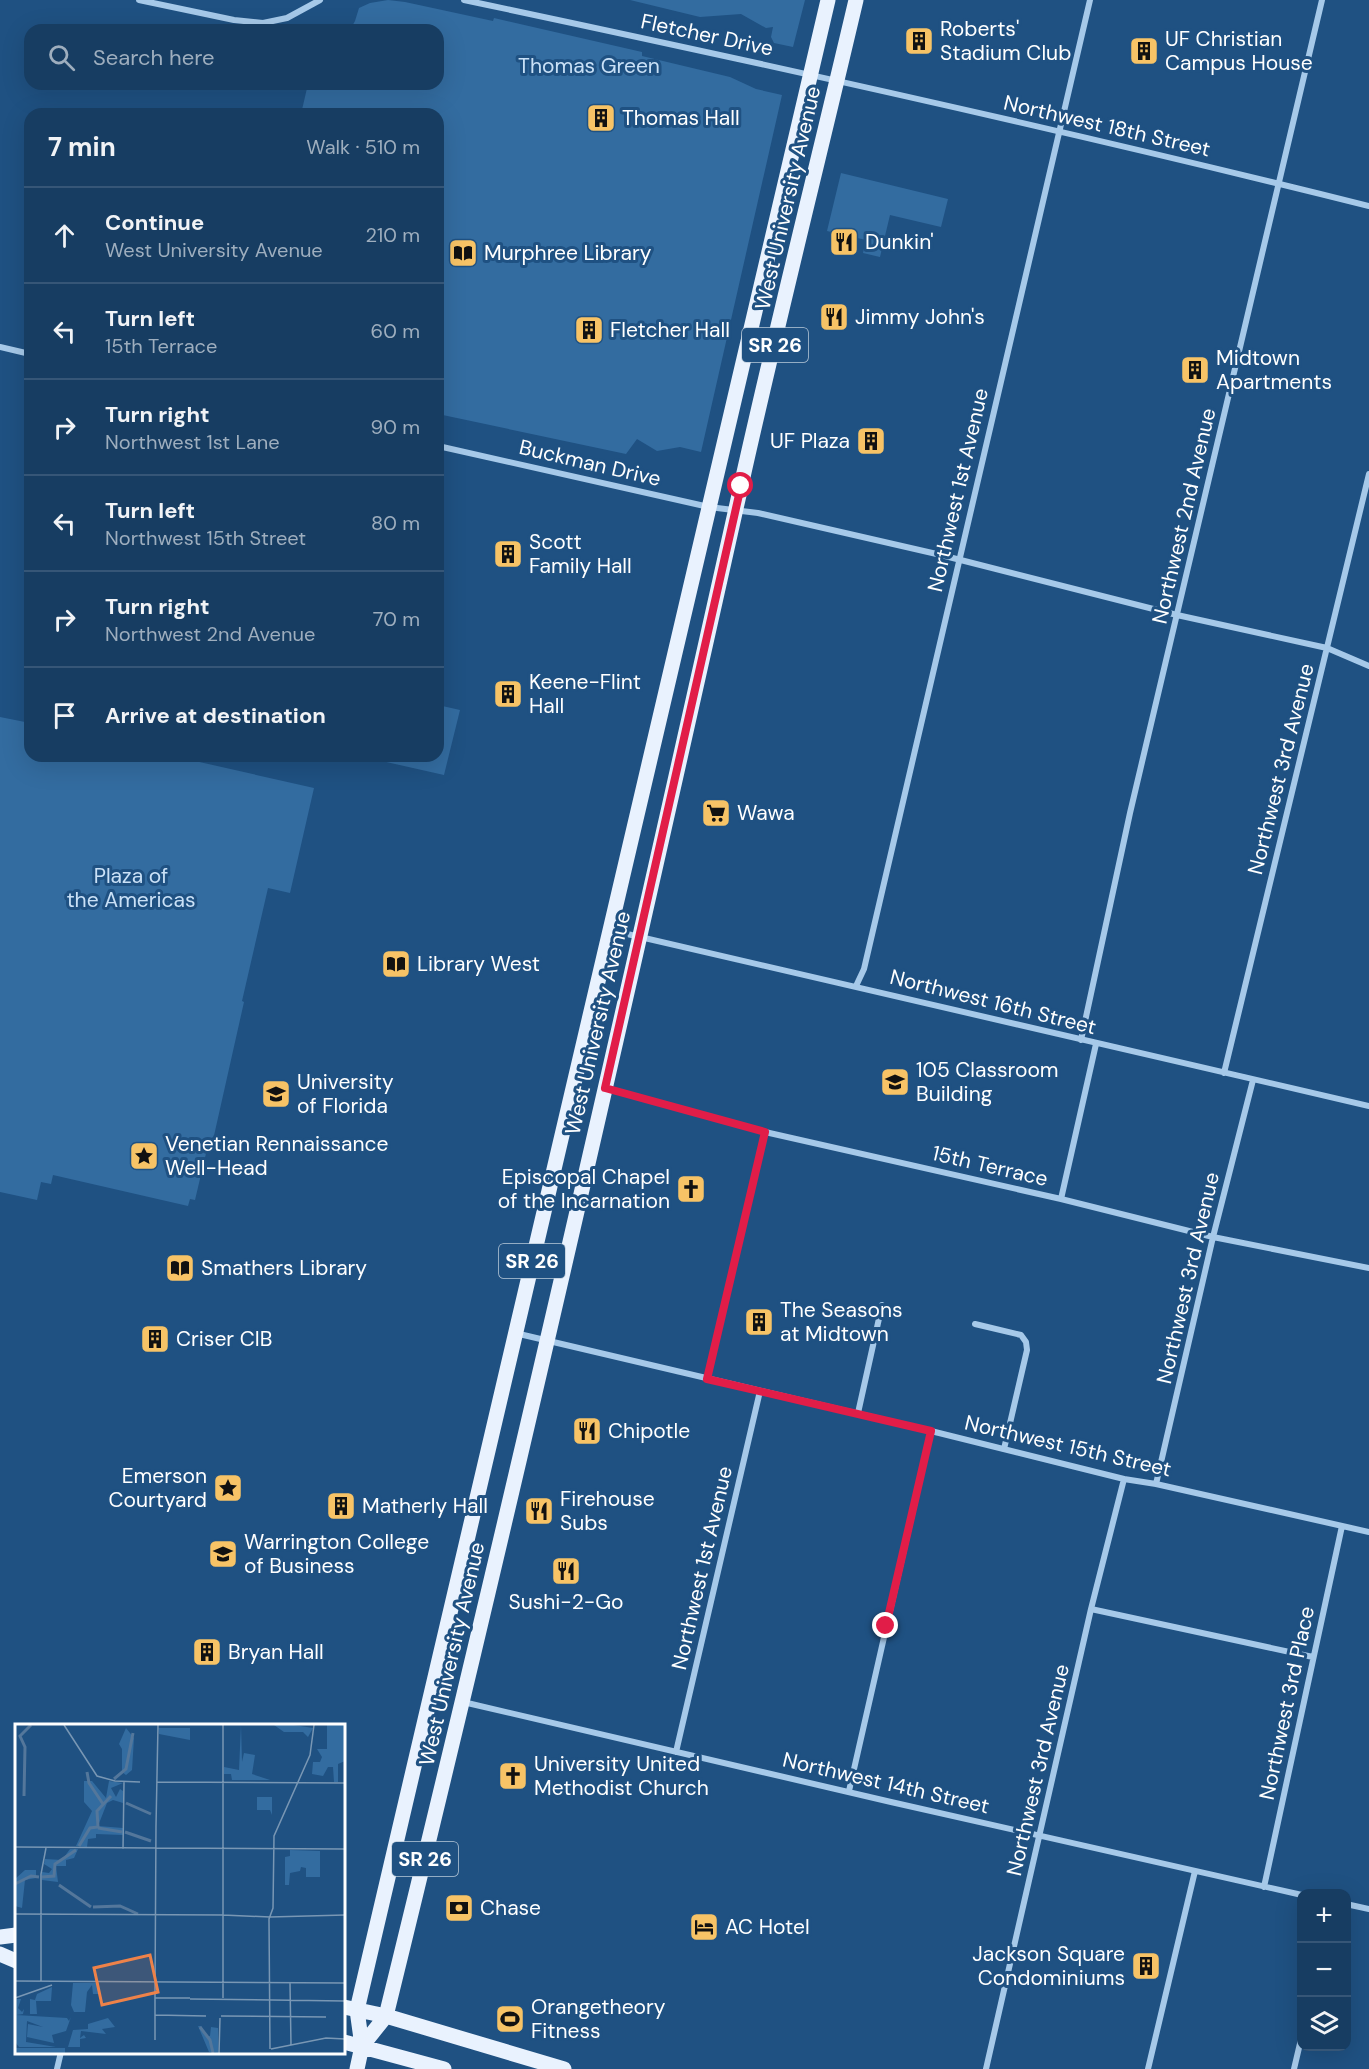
<!DOCTYPE html>
<meta charset="utf-8">
<style>
:root{--surface:#173d62;--page:#204468;--text:#f1f3f6;--muted:#9eaebe;--line:#365677}
body{margin:0;font-family:"DM Sans",sans-serif;background:var(--page);color:var(--text)}
.controls{position:absolute;right:18px;bottom:18px;display:grid;overflow:hidden;border-radius:12px;box-shadow:0 6px 24px #0002}
.controls button{width:54px;height:54px;display:grid;place-items:center;padding:0;border:0;border-bottom:2px solid var(--line);background:var(--surface);color:var(--text);font:30px sans-serif}
.stop{position:absolute;width:18px;height:18px;margin:-14px;border:4px solid #e11d48;border-radius:50%;background:#fff}
.stop.end{background:#e11d48;border-color:#fff;box-shadow:0 2px 6px #0008}
.list{margin:0;padding:0;list-style:none}
h2{display:flex;justify-content:space-between;align-items:center;height:78px;margin:0;padding:0 24px;font-size:26px}
h2 small{font-size:20px;font-weight:400;color:var(--muted)}
.list li{display:grid;grid-template-columns:39px 1fr auto;gap:18px;align-items:center;box-sizing:border-box;height:96px;padding:0 24px;border-top:2px solid var(--line)}
.list b{display:block;font-size:22px;white-space:nowrap}
.list p{margin:0;font-size:20px;white-space:nowrap;color:var(--muted)}
.list em{font-size:20px;font-style:normal;color:var(--muted)}
.icon{flex:none;width:33px;height:33px;fill:none;stroke:currentColor;stroke-width:2;stroke-linecap:round;stroke-linejoin:round}
.map{position:relative;flex:none;width:1369px;height:2069px;overflow:hidden}
.search{position:absolute;background:var(--surface);box-shadow:0 6px 24px #0002;left:24px;top:24px;width:420px;height:66px;display:flex;align-items:center;gap:15px;box-sizing:border-box;padding:0 21px;border-radius:18px;color:var(--muted);font-size:22px}
.panel{position:absolute;background:var(--surface);box-shadow:0 6px 24px #0002;left:24px;top:108px;width:420px;height:654px;border-radius:18px}
.map>svg:first-child{display:block}
</style>
<div class="map">
<svg width="1369" height="2069" viewBox="0 0 1369 2069">
<rect width="100%" height="100%" fill="#1f5182"/>
<path fill="#336ca0" d="M388,0L405,2L493,21L494,18L642,52V56L730,77L756,89L782,95L701,452L680,447L657,451L637,439L626,454L438,414V114H301L308,84H438V30H350L355,21L359,8L370,3Z
M630,0H805L793,47L774,43L771,37L773,27L766,28L741,14L700,17Z
M841,173L948,199L941,227L890,215L880,257L863,253L866,240L827,231Z
M438,705L460,710L444,775L373,759L374,756H438Z
M0,717L30,723V756H173L314,788L290,893L268,888L242,1001L244,1002L211,1149H207L195,1200L190,1199L188,1206L53,1175L51,1184L41,1182L37,1200L0,1192Z"/>
<g fill="none" stroke-linecap="round" stroke-linejoin="round">
<path stroke="#a6c9e9" stroke-width="6" d="M139,0L234,20L263,23L287,18L320,0
M464,0C767,64 1069,131 1369,206
M0,347L30,354
M438,446L709,507L758,513L941,555L1177,615L1327,648L1369,666
M610,930L1369,1106
M856,986L864,969L1090,0
M1081,1040L1130,813L1322,0
M1224,1073L1369,474
M605,1088L765,1132L1061,1199L1213,1237L1369,1268
M1061,1199L1096,1044
M975,1324L1021,1335L1026,1342L1027,1350L1004,1449
M515,1333L931,1431L1124,1479L1156,1484L1369,1532
M707,1379L765,1132
M858,1413L882,1305
M1156,1484L1213,1237L1253,1080
M1091,1609L1313,1657
M463,1702L891,1802L1302,1895
M676,1752L760,1391
M849,1791L931,1431
M1264,1887L1342,1526
M1346,1904L1369,1909
M57,2069L61,2052
M986,2069L1091,1609L1124,1479
M1148,2069L1195,1871
M1294,2069L1302,2035"/>
<path stroke="#e9f2fe" stroke-width="15" d="M0,1937L16,1935
M0,1954L16,1961
M344,2007L386,2016L564,2069
M344,2042L444,2069
M362,2046L386,2016C511,1508 627,997 741,486C777,324 818,162 856,0
M357,2069L362,2046L357,2010L828,0"/>
</g>
<g fill="none" stroke-linecap="round" stroke-linejoin="round">
<path stroke="#e11d48" stroke-width="8" d="M741,486L605,1088L765,1132L707,1379L931,1431L886,1626"/>
</g>
<defs>
<g id="building-square" transform="scale(1.5)"><rect x="-9" y="-9" width="18" height="18" rx="4" fill="#f7c366" stroke="#1f5182"/><path d="M-4-6H4V6H1V3H-1V6H-4ZM-2.5-4.3h1.7v1.8h-1.7ZM.8-4.3h1.7v1.8H.8ZM-2.5-1h1.7V.8h-1.7ZM.8-1h1.7V.8H.8Z" fill="#111"/></g>
<g id="restaurant-square" transform="scale(1.5)"><rect x="-9" y="-9" width="18" height="18" rx="4" fill="#f7c366" stroke="#1f5182"/><path d="M-5-6h1v4h1v-4h1v4h1v-4h1v5L-1.5 .5V6h-2V.5L-5-1ZM5-6V6H3V1.5H1.5Q1.5-4 5-6Z" fill="#111"/></g>
<g id="library-square" transform="scale(1.5)"><rect x="-9" y="-9" width="18" height="18" rx="4" fill="#f7c366" stroke="#1f5182"/><path d="M-6-4Q-3-5.5-.7-3.5V5Q-3 3-6 4ZM6-4Q3-5.5 .7-3.5V5Q3 3 6 4Z" fill="#111"/></g>
<g id="supermarket-square" transform="scale(1.5)"><rect x="-9" y="-9" width="18" height="18" rx="4" fill="#f7c366" stroke="#1f5182"/><path d="M-6-5.5h2.5l.6 2H6L4.5 2H-2.5L-4.4-4H-6ZM-1.5 3.2a1.3 1.3 0 1 0 .1 0ZM3 3.2a1.3 1.3 0 1 0 .1 0Z" fill="#111"/></g>
<g id="university-square" transform="scale(1.5)"><rect x="-9" y="-9" width="18" height="18" rx="4" fill="#f7c366" stroke="#1f5182"/><path d="M0-5L7-2L0 1L-7-2ZM-4 1L0 2.5L4 1V4Q0 6-4 4Z" fill="#111"/></g>
<g id="sight-square" transform="scale(1.5)"><rect x="-9" y="-9" width="18" height="18" rx="4" fill="#f7c366" stroke="#1f5182"/><path d="M0-6L1.8-2.2L6-1.7L2.9 1.2L3.7 5.4L0 3.3L-3.7 5.4L-2.9 1.2L-6-1.7L-1.8-2.2Z" fill="#111"/></g>
<g id="church-square" transform="scale(1.5)"><rect x="-9" y="-9" width="18" height="18" rx="4" fill="#f7c366" stroke="#1f5182"/><path d="M-1.2-6h2.4v3.5h3.3v2.4h-3.3V6h-2.4V-.1h-3.3v-2.4h3.3Z" fill="#111"/></g>
<g id="bank-square" transform="scale(1.5)"><rect x="-9" y="-9" width="18" height="18" rx="4" fill="#f7c366" stroke="#1f5182"/><path d="M-6-4H6V4H-6ZM0-2.3a2.3 2.3 0 1 0 0 4.6a2.3 2.3 0 1 0 0-4.6Z" fill="#111"/></g>
<g id="hotel-square" transform="scale(1.5)"><rect x="-9" y="-9" width="18" height="18" rx="4" fill="#f7c366" stroke="#1f5182"/><path d="M-6-4.5h1.5V1H6V5H4.5V3h-9V5H-6ZM-4 0a1.8 1.8 0 1 1 3.6 0ZM.5 0V-2.5h3Q6-2.5 6 0Z" fill="#111"/></g>
<g id="stadium-square" transform="scale(1.5)"><rect x="-9" y="-9" width="18" height="18" rx="4" fill="#f7c366" stroke="#1f5182"/><path d="M0-5a6.5 5 0 1 0 0 10a6.5 5 0 1 0 0-10ZM-3.5-1.8h7v3.6h-7Z" fill="#111"/></g>
</defs>
<g fill-rule="evenodd">
<use href="#building-square" x="919" y="41"/>
<use href="#building-square" x="1144" y="51"/>
<use href="#building-square" x="601" y="118"/>
<use href="#restaurant-square" x="844" y="242"/>
<use href="#library-square" x="463" y="253"/>
<use href="#restaurant-square" x="834" y="317"/>
<use href="#building-square" x="589" y="330"/>
<use href="#building-square" x="1195" y="370"/>
<use href="#building-square" x="871" y="441"/>
<use href="#building-square" x="508" y="554"/>
<use href="#building-square" x="508" y="694"/>
<use href="#supermarket-square" x="716" y="813"/>
<use href="#library-square" x="396" y="964"/>
<use href="#university-square" x="895" y="1082"/>
<use href="#university-square" x="276" y="1094"/>
<use href="#sight-square" x="144" y="1156"/>
<use href="#church-square" x="691" y="1189"/>
<use href="#library-square" x="180" y="1268"/>
<use href="#building-square" x="759" y="1322"/>
<use href="#building-square" x="155" y="1339"/>
<use href="#restaurant-square" x="587" y="1431"/>
<use href="#sight-square" x="228" y="1488"/>
<use href="#building-square" x="341" y="1506"/>
<use href="#restaurant-square" x="539" y="1511"/>
<use href="#university-square" x="223" y="1554"/>
<use href="#restaurant-square" x="566" y="1571"/>
<use href="#building-square" x="207" y="1652"/>
<use href="#church-square" x="513" y="1776"/>
<use href="#bank-square" x="459" y="1908"/>
<use href="#hotel-square" x="704" y="1927"/>
<use href="#building-square" x="1146" y="1966"/>
<use href="#stadium-square" x="510" y="2019"/>
</g>
<g text-anchor="middle" stroke-width="6" stroke-linejoin="round" paint-order="stroke">
<g fill="#1f5182" stroke="#bccbda" stroke-width="1.5">
<rect x="742" y="328" width="66" height="34" rx="4.5"/>
<rect x="499" y="1244" width="66" height="34" rx="4.5"/>
<rect x="392" y="1842" width="66" height="34" rx="4.5"/>
</g>
<g font-size="20" font-weight="bold" fill="#fff">
<text x="775" y="352">SR 26</text>
<text x="532" y="1268">SR 26</text>
<text x="425" y="1866">SR 26</text>
</g>
<g font-size="21" fill="#fff" stroke="#1f5182" text-anchor="start">
<text x="940" y="36">Roberts'<tspan x="940" dy="24">Stadium Club</tspan></text>
<text x="1165" y="46">UF Christian<tspan x="1165" dy="24">Campus House</tspan></text>
<text x="622" y="125">Thomas Hall</text>
<text x="865" y="249">Dunkin'</text>
<text x="484" y="260">Murphree Library</text>
<text x="855" y="324">Jimmy John's</text>
<text x="610" y="337">Fletcher Hall</text>
<text x="1216" y="365">Midtown<tspan x="1216" dy="24">Apartments</tspan></text>
<text x="850" y="448" text-anchor="end">UF Plaza</text>
<text x="529" y="549">Scott<tspan x="529" dy="24">Family Hall</tspan></text>
<text x="529" y="689">Keene-Flint<tspan x="529" dy="24">Hall</tspan></text>
<text x="737" y="820">Wawa</text>
<text x="417" y="971">Library West</text>
<text x="916" y="1077">105 Classroom<tspan x="916" dy="24">Building</tspan></text>
<text x="297" y="1089">University<tspan x="297" dy="24">of Florida</tspan></text>
<text x="165" y="1151">Venetian Rennaissance<tspan x="165" dy="24">Well-Head</tspan></text>
<text x="670" y="1184" text-anchor="end">Episcopal Chapel<tspan x="670" dy="24">of the Incarnation</tspan></text>
<text x="201" y="1275">Smathers Library</text>
<text x="780" y="1317">The Seasons<tspan x="780" dy="24">at Midtown</tspan></text>
<text x="176" y="1346">Criser CIB</text>
<text x="608" y="1438">Chipotle</text>
<text x="207" y="1483" text-anchor="end">Emerson<tspan x="207" dy="24">Courtyard</tspan></text>
<text x="560" y="1506">Firehouse<tspan x="560" dy="24">Subs</tspan></text>
<text x="362" y="1513">Matherly Hall</text>
<text x="244" y="1549">Warrington College<tspan x="244" dy="24">of Business</tspan></text>
<text x="566" y="1609" text-anchor="middle">Sushi-2-Go</text>
<text x="228" y="1659">Bryan Hall</text>
<text x="534" y="1771">University United<tspan x="534" dy="24">Methodist Church</tspan></text>
<text x="480" y="1915">Chase</text>
<text x="725" y="1934">AC Hotel</text>
<text x="1125" y="1961" text-anchor="end">Jackson Square<tspan x="1125" dy="24">Condominiums</tspan></text>
<text x="531" y="2014">Orangetheory<tspan x="531" dy="24">Fitness</tspan></text>
</g>
<g font-size="21" fill="#fff" stroke="#1f5182">
<text transform="translate(707 35) rotate(12)" y="7">Fletcher Drive</text>
<text transform="translate(1107 126) rotate(13)" y="7">Northwest 18th Street</text>
<text transform="translate(788 198) rotate(-77)" y="7">West University Avenue</text>
<text transform="translate(590 463) rotate(13)" y="7">Buckman Drive</text>
<text transform="translate(958 490) rotate(-77)" y="7">Northwest 1st Avenue</text>
<text transform="translate(1184 516) rotate(-77)" y="7">Northwest 2nd Avenue</text>
<text transform="translate(1281 769) rotate(-76)" y="7">Northwest 3rd Avenue</text>
<text transform="translate(993 1002) rotate(14)" y="7">Northwest 16th Street</text>
<text transform="translate(598 1023) rotate(-77)" y="7">West University Avenue</text>
<text transform="translate(990 1166) rotate(13)" y="7">15th Terrace</text>
<text transform="translate(1188 1278) rotate(-77)" y="7">Northwest 3rd Avenue</text>
<text transform="translate(1068 1446) rotate(13)" y="7">Northwest 15th Street</text>
<text transform="translate(702 1568) rotate(-77)" y="7">Northwest 1st Avenue</text>
<text transform="translate(452 1654) rotate(-77)" y="7">West University Avenue</text>
<text transform="translate(1287 1703) rotate(-78)" y="7">Northwest 3rd Place</text>
<text transform="translate(1038 1770) rotate(-77)" y="7">Northwest 3rd Avenue</text>
<text transform="translate(886 1783) rotate(13)" y="7">Northwest 14th Street</text>
</g>
<g font-size="21" fill="#cae1f7" stroke="#1f5182">
<text x="589" y="73">Thomas Green</text>
<text x="131" y="883">Plaza of<tspan x="131" dy="24">the Americas</tspan></text>
</g>
</g>
<g transform="translate(15 1724)">
<rect width="330" height="330" fill="#1f5182"/>
<path d="M226,1L227,38L229,29L240,31L237,50L255,56H217L216,50H209V43L224,46ZM259,1H279L298,4L293,13L288,8H269ZM312,1H330V37L323,40V58H319L318,43H313L308,52L297,50L298,38H305L307,33L302,25H312ZM111,4L119,14L117,46L111,51L107,48V25L104,20ZM143,4H175V16L144,10ZM69,57H77L91,74L94,57L108,59L96,64L101,73L105,65L108,67V79L98,76L92,79L83,102L108,104V111L81,110V114L73,115L72,123L61,122L77,87L69,78ZM242,73H257V91L255,86H242ZM55,125H63L59,134L51,136V142H41L43,158L27,156V148L34,149L37,145L29,140L30,135L47,136ZM275,126L305,127V153H291V144L286,143L285,147L275,149L274,161H270V133L275,132ZM10,146H21V154L10,156L7,184L0,182V155ZM58,259H84L83,270H78L77,261L72,268L70,288H59L56,281ZM37,263L36,277H21L22,290H15V275L20,276L22,270ZM0,275H6L3,284L7,288L9,285L8,290L1,291L52,294L54,297L56,293L51,307L37,311L39,319L12,313L13,300L28,303L12,297L11,318L41,323H4L0,318ZM93,294L100,303L87,305L91,310L66,307L65,314L69,311L71,314L65,315V323H53L58,306L73,305V300ZM183,302H186L191,312H195L196,303L203,304V329L194,328ZM0,324H50V329H0Z" fill="#336ca0"/>
<path fill="none" stroke="#54779b" stroke-width="3" d="M72,48L74,59L88,80M99,55L111,45L118,9M9,72L10,23L5,12L16,1M111,79L136,90M83,104L107,108M110,108L136,117M64,122L75,104L83,103L82,87L96,72M27,153L39,152L40,140L61,126M0,160L16,152L24,153M44,161L76,183M78,183L105,182L123,190M185,303L195,316L198,329"/>
<path fill="none" stroke="#7997b4" stroke-width="1.5" d="M49,1L82,52L100,57L125,58M208,1V191L255,193M142,58L330,59M141,102L143,1M0,123L141,124M141,124L330,125M108,125L109,58M0,190L208,191V274M255,193L330,191M0,257L330,259M26,257V150L31,124M275,259L276,321M140,268V316M140,269L141,101M0,274L37,261M140,274H175M175,275L330,277M140,291L191,292M206,292L311,293M255,325L254,195L258,184L259,112L295,31L299,1M256,325L311,314L330,315M204,329L205,294"/>
<path fill="#ee8249" fill-opacity="0.15" stroke="#ee8249" stroke-width="3" d="M135,231L143,268L87,281L79,244Z"/>
<rect width="330" height="330" fill="none" stroke="#fff" stroke-width="3"/>
</g>
</svg>
<div class="controls">
<button>+</button>
<button>−</button>
<button><svg class="icon" aria-label="layers" viewBox="0 0 24 24"><path d="M12 4l9 5-9 5-9-5zM3 14l9 5 9-5"/></svg></button>
</div>
<div class="stop" style="left:741px;top:486px"></div>
<div class="stop end" style="left:886px;top:1626px"></div>
<div class="search"><svg class="icon" aria-label="search" viewBox="0 0 24 24"><circle cx="10" cy="10" r="6"/><path d="M15 15l6 6"/></svg>Search here</div>
<section class="panel">
<h2>7 min<small>Walk · 510 m</small></h2>
<ul class="list">
<li><svg class="icon" aria-label="ahead" viewBox="0 0 24 24"><path d="M12 20V5M6 11l6-6 6 6"/></svg><div><b>Continue</b><p>West University Avenue</p></div><em>210 m</em></li>
<li><svg class="icon" aria-label="left" viewBox="0 0 24 24"><path d="M17 20v-9H6M10 6l-5 5 5 5"/></svg><div><b>Turn left</b><p>15th Terrace</p></div><em>60 m</em></li>
<li><svg class="icon" aria-label="right" viewBox="0 0 24 24"><path d="M7 20v-9h11M14 6l5 5-5 5"/></svg><div><b>Turn right</b><p>Northwest 1st Lane</p></div><em>90 m</em></li>
<li><svg class="icon" aria-label="left" viewBox="0 0 24 24"><path d="M17 20v-9H6M10 6l-5 5 5 5"/></svg><div><b>Turn left</b><p>Northwest 15th Street</p></div><em>80 m</em></li>
<li><svg class="icon" aria-label="right" viewBox="0 0 24 24"><path d="M7 20v-9h11M14 6l5 5-5 5"/></svg><div><b>Turn right</b><p>Northwest 2nd Avenue</p></div><em>70 m</em></li>
<li><svg class="icon" aria-label="arrive" viewBox="0 0 24 24"><path d="M6 21V4h12l-3 4 3 4H6"/></svg><div><b>Arrive at destination</b></div></li>
</ul>
</section>
</div>
